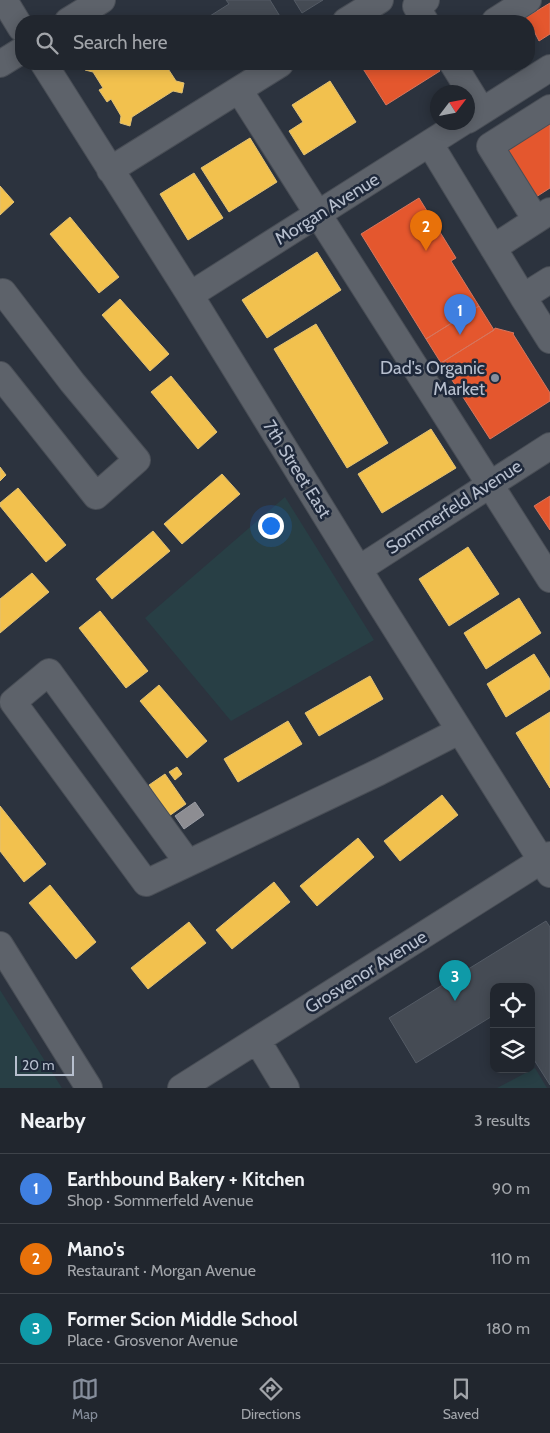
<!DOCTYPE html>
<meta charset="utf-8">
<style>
:root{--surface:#21262e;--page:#292e36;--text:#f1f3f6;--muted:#a2a5aa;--line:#3e434a;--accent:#868e9c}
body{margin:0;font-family:Cabin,sans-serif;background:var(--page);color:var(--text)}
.controls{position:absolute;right:15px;bottom:15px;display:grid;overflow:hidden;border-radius:10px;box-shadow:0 2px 12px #0003}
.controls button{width:45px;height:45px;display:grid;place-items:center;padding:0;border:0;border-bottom:1px solid var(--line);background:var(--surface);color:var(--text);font:25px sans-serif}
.compass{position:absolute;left:430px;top:85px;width:45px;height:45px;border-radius:50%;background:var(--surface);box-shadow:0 2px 12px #0003;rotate:58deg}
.scale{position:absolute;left:15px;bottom:12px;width:59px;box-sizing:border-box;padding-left:5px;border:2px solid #b7bfce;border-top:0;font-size:14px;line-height:18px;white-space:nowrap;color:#b7bfce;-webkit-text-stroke:4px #1e283a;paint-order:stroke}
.you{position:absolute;left:270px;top:525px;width:18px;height:18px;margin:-12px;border:4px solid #fff;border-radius:50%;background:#1a73e8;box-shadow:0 0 0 8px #1a73e833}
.badge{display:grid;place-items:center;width:32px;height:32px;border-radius:50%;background:var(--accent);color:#fff;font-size:16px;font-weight:700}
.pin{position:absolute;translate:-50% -41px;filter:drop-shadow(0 1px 2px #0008)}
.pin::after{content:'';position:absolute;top:26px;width:18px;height:15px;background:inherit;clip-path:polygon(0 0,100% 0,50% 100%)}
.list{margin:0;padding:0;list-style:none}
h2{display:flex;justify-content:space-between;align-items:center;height:65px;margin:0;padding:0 20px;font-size:21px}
h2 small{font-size:16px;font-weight:400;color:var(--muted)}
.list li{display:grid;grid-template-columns:32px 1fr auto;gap:15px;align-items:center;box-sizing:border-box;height:70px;padding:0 20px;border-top:1px solid var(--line)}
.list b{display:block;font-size:19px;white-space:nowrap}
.list p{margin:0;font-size:16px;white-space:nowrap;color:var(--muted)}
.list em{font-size:16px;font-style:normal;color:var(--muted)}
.icon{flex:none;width:28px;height:28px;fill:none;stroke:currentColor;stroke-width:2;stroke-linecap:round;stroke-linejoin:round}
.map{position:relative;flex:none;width:550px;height:1088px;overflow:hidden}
.search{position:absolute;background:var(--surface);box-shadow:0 2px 12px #0003;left:15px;right:15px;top:15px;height:55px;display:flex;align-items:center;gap:12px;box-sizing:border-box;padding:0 18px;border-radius:20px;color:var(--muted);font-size:19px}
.sheet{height:275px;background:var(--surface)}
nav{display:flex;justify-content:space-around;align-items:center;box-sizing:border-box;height:70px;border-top:1px solid var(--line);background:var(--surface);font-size:14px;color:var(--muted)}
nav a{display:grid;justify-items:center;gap:2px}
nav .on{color:var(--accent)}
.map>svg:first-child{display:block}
</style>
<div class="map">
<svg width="550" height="1088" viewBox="0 0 550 1088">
<rect width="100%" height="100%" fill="#2c333e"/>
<path fill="#283f45" d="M285,497L374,640L231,721L145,618Z
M0,990L62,1088H0Z
M535,1068L547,1088H497Z"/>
<path fill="#f2c14e" stroke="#e0c074" d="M87,64H165L176,81L184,83L182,93L173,91L132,117L130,126L120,123L121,116L111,99L107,102L99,90L103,88L93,72L85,70Z
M330,81L356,122L304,155L289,131L303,122L292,105Z
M250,138L277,182L229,212L201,168Z
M194,173L223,218L188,240L160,194Z
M0,186L14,202L0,215Z
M70,217L119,277L99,293L50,234Z
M317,252L341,290L267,338L242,300Z
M120,299L169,354L150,371L102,315Z
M316,324L388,443L347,468L274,349Z
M171,376L217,432L198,449L151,392Z
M431,429L456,468L382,513L358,474Z
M0,467L6,475L0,481Z
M222,474L240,494L182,544L164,524Z
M18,488L66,545L46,562L0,506V503Z
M153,531L170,551L112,599L96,579Z
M468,547L499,594L449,626L419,579Z
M32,573L49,592L0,633V599Z
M519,598L541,633L486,669L464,633Z
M100,611L148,671L126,688L79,628Z
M534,654L550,679V689L506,717L487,684Z
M370,676L383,699L319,736L305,713Z
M159,685L207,741L187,758L140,701Z
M550,712V788L516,733Z
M288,721L302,744L238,782L224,759Z
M177,767L182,774L175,780L169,772Z
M165,774L186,804L169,816L149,785Z
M442,795L458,815L400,861L384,841Z
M0,806L46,864L24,882L0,851Z
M358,838L374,857L317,906L300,886Z
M274,882L290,902L232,949L216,930Z
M50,885L96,942L76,959L29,903Z
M189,922L206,943L148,989L131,968Z"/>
<path fill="#e4572e" stroke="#d6765e" d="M550,3V34L539,41L529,21L525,18Z
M360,64H436L440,71L386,105Z
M550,114V188L536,197L502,144Z
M419,198L456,258L451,261L479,306L426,339L361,234Z
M479,306L494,330L441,363L426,339Z
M495,328L514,333L513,334L550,393V401L490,439L441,363L494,330Z
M550,496V530L534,506Z"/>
<path fill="#8d8d92" stroke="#9a9ca4" d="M195,802L204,815L184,829L175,816Z"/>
<path fill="#454b54" stroke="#545b65" d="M226,0H270L281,18L277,21H202L229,4Z
M294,0H323L302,13Z
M546,921L550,927V1085L531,1055V987H494V1015L416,1063L389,1018Z"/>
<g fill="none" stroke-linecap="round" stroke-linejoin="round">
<g stroke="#494e56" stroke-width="28">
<path id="minor" d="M4,0L21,28
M68,21L102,0
M346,21L380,0
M425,21L416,6L426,0
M495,21L528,0
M0,64L21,51
M44,64L190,295L377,599L550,874
M453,64L482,111
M239,90L550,579
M468,120L550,68
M430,144L523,297
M110,170L280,64
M536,220L490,146L550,108
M493,248L550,211
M550,280L523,297L550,340
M0,294L3,292L72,382L137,460L96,496L0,375
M190,295L463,122
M359,569L550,446
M188,863L49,672L13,702L146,883L201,857L379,772L459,731
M0,945L89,1088
M257,1040L286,1088
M181,1088L550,855"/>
</g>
<use href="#minor" stroke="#5d626a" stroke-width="26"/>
</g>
<circle fill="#868e9c" stroke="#1e283a" stroke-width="2" cx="495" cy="378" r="5"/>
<g text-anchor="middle" stroke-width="5" stroke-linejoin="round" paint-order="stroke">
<g font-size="18" fill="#b7bfce" stroke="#1e283a">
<text transform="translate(327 209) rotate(-32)" y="6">Morgan Avenue</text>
<text transform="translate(297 469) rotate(58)" y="6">7th Street East</text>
<text transform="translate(454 507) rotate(-33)" y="6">Sommerfeld Avenue</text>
<text transform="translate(366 972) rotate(-32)" y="6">Grosvenor Avenue</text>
</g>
<g font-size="18" fill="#b7bfce" stroke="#1e283a" text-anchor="end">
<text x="485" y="374">Dad's Organic<tspan x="485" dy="21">Market</tspan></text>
</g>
</g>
</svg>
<div class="controls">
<button><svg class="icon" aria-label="locate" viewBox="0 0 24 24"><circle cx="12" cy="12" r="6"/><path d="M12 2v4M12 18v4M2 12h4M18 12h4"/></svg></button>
<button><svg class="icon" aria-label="layers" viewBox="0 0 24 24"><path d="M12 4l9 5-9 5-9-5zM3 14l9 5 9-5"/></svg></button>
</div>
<svg class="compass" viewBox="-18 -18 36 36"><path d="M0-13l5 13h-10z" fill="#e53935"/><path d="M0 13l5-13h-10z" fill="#a2a5aa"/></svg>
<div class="scale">20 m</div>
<div class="you"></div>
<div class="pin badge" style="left:460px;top:335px;background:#3f7fe0">1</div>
<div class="pin badge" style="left:426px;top:251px;background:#e8710a">2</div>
<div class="pin badge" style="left:455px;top:1001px;background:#0f9aa8">3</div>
<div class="search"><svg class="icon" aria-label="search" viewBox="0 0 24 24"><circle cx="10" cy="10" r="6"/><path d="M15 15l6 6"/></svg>Search here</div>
</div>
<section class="sheet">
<h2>Nearby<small>3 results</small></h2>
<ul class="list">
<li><span class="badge" style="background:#3f7fe0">1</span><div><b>Earthbound Bakery + Kitchen</b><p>Shop · Sommerfeld Avenue</p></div><em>90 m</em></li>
<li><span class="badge" style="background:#e8710a">2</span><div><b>Mano's</b><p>Restaurant · Morgan Avenue</p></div><em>110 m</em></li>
<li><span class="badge" style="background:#0f9aa8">3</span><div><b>Former Scion Middle School</b><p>Place · Grosvenor Avenue</p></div><em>180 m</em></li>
</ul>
</section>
<nav>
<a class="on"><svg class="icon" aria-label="map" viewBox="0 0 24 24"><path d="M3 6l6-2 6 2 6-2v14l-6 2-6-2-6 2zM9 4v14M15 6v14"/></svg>Map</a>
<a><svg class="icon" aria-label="directions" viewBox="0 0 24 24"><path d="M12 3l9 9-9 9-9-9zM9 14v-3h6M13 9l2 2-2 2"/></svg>Directions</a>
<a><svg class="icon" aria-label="saved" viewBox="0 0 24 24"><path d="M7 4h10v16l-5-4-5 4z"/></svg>Saved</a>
</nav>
